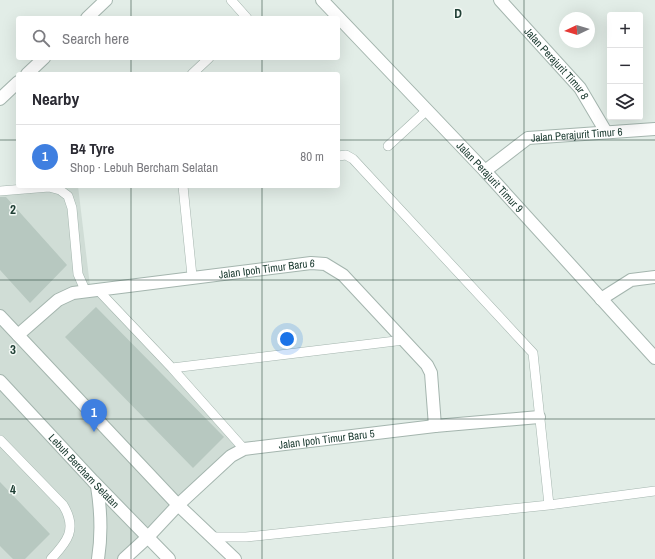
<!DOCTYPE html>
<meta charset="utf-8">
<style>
:root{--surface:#fff;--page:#f7f7f7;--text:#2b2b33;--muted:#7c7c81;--line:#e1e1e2;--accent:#894941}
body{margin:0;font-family:"Archivo Narrow",sans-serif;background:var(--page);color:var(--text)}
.controls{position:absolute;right:12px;top:12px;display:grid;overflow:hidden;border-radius:4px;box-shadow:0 4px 16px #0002}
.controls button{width:36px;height:36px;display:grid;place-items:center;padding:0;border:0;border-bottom:1px solid var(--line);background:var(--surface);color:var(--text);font:20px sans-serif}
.compass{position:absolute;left:559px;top:12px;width:36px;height:36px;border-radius:50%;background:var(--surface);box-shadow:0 4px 16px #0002;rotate:266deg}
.you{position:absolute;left:287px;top:339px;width:14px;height:14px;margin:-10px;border:3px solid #fff;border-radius:50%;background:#1a73e8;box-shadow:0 0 0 6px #1a73e833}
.badge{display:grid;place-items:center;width:26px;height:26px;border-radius:50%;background:var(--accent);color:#fff;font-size:13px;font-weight:700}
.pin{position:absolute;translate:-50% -33px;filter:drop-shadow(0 1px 2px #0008)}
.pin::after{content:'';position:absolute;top:21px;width:14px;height:12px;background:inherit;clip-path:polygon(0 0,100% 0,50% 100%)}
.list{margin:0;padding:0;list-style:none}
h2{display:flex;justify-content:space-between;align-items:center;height:52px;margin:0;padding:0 16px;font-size:17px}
h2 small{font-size:13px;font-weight:400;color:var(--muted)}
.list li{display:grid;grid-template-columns:26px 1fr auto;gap:12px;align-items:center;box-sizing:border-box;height:64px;padding:0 16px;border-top:1px solid var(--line)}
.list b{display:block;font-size:15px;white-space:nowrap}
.list p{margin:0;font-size:13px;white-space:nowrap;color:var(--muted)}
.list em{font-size:13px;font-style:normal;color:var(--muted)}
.icon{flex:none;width:22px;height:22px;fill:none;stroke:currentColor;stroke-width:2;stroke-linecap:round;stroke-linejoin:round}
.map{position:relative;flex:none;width:655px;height:559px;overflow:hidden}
.search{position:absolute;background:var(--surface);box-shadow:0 4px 16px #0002;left:16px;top:16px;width:324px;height:44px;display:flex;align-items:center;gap:10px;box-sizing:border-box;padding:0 14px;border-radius:4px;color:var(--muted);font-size:15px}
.panel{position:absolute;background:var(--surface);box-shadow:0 4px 16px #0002;left:16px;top:72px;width:324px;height:116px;border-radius:4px}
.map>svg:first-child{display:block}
</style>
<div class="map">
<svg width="655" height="559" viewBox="0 0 655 559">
<rect width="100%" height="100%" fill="#e2ede7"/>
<path fill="#d0ddd6" d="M78,186L90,286L239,445L130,559H0V187Z"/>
<path fill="#b7c8c0" d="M0,197H6L67,265L30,303L0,270Z
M96,307L224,437L193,468L65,337Z
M0,482L50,534L25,559H13L0,546Z"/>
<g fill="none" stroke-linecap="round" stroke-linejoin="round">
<g stroke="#a4b5ae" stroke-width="10">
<path id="service" d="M231,0L247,18
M192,74L209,58
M388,146L427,110
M338,156L346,155L353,159L533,353L549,505
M183,186L192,276
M0,191L49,187L60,190L68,196L72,208L78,274L85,290
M97,289L172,368L244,449
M172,368L404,340
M0,440L63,505C78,529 67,542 51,559
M213,537H246L549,505L655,491"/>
</g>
<g stroke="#a4b5ae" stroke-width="14">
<g id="minor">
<path id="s1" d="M322,0L485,171L655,358"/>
<path id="s2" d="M500,0L580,88L606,132"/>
<path d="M87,18L106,0"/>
<path d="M27,74L44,58"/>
<path d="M0,99L18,82"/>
<path id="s3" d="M485,171L528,138L655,129"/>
<path d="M601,299L631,280L655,277"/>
<path d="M0,316L178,505L235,559"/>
<path id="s4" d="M18,335L58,300L73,293L311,263L325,264L343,275L427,365L431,373L435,426"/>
<path id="s5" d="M148,537L178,505L231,456L244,449L435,426L539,417"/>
</g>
</g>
<g stroke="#a4b5ae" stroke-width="14">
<g id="tertiary">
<path id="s6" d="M0,381L93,481L169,559"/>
<path d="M97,486C101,511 102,534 98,559"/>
<path d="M124,559L148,537"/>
</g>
</g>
<use href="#service" stroke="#fff" stroke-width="9"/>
<use href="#minor" stroke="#fff" stroke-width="12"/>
<use href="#tertiary" stroke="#fff" stroke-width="12"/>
</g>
<path fill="none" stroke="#203f35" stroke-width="1" stroke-opacity="0.55" d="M131,0V18M262,0V18M393,0V559M524,0V559M131,58V74M262,58V74M0,140H18M338,140H655M131,186V559M262,186V559M0,280H655M0,419H655"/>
<g text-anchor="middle" stroke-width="3" stroke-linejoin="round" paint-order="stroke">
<g font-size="11" fill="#203f35" stroke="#f3f9f5">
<text dy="4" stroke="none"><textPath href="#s2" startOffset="85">Jalan Perajurit Timur 8</textPath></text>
<text dy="4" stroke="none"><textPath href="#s3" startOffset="103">Jalan Perajurit Timur 6</textPath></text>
<text dy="4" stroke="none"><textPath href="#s1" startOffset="244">Jalan Perajurit Timur 9</textPath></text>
<text dy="4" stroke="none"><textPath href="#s4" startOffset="265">Jalan Ipoh Timur Baru 6</textPath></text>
<text dy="4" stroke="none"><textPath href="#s5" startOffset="214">Jalan Ipoh Timur Baru 5</textPath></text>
<text dy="4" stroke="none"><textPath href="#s6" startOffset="123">Lebuh Bercham Selatan</textPath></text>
</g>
</g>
<g font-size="13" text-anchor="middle" font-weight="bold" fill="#203f35" stroke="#f3f9f5" stroke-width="3" stroke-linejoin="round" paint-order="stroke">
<text x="458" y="18">D</text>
<text x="13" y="214">2</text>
<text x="13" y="354">3</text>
<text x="13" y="494">4</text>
</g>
</svg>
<div class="controls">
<button>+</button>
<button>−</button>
<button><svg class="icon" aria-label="layers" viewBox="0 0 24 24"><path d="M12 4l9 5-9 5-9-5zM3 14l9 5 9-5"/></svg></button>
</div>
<svg class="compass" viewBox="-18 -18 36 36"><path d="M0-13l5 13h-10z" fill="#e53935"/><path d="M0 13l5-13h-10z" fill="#7c7c81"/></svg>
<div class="you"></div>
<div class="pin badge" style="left:94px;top:432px;background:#3f7fe0">1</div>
<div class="search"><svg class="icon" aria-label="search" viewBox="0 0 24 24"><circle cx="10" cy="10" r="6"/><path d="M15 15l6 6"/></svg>Search here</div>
<section class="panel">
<h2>Nearby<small></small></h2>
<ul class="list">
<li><span class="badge" style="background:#3f7fe0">1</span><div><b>B4 Tyre</b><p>Shop · Lebuh Bercham Selatan</p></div><em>80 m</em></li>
</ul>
</section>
</div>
